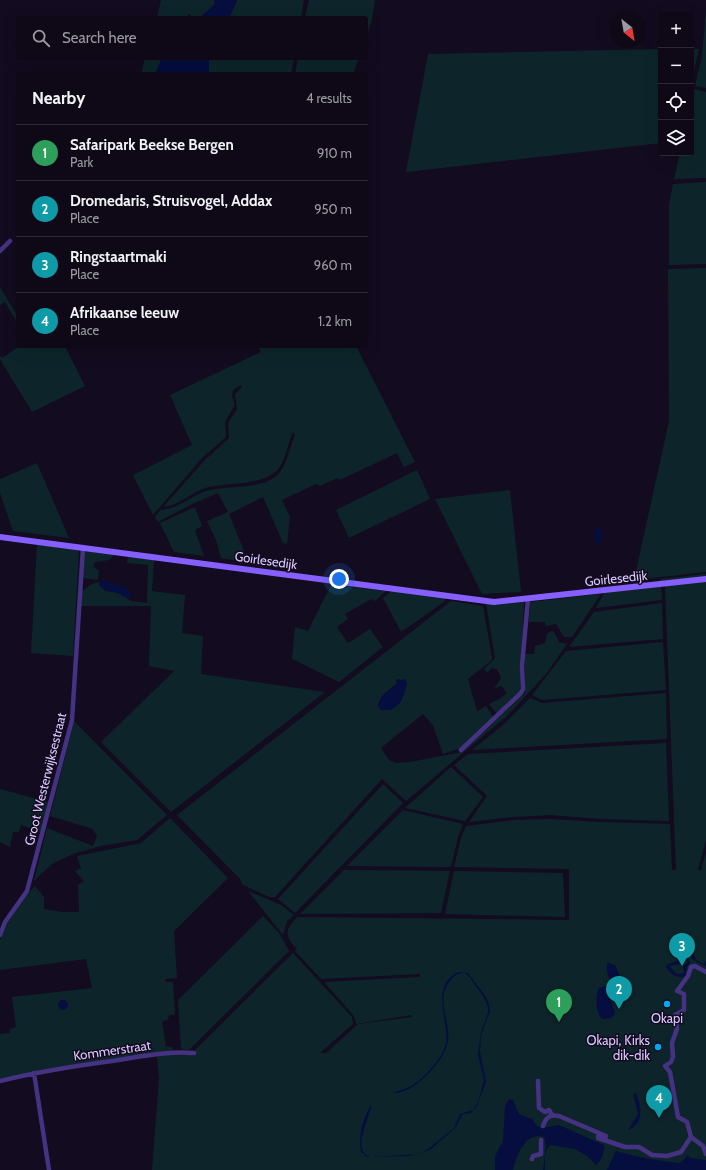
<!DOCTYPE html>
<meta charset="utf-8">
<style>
:root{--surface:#0e0817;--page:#1c1624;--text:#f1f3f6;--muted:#9b9aa1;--line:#2e2936;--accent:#00a8f4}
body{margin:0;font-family:Cabin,sans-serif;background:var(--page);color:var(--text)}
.controls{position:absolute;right:12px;top:12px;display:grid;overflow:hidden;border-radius:4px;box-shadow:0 4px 16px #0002}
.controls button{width:36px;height:36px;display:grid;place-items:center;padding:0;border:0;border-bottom:1px solid var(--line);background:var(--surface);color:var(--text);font:20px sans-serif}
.compass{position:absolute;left:610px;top:12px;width:36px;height:36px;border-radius:50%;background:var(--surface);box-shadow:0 4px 16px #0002;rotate:149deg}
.you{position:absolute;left:339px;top:579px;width:14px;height:14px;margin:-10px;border:3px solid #fff;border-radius:50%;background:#1a73e8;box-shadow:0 0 0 6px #1a73e833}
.badge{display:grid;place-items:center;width:26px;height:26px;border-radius:50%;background:var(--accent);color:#fff;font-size:13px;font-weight:700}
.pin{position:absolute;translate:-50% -33px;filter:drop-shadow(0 1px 2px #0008)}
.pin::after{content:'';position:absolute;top:21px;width:14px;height:12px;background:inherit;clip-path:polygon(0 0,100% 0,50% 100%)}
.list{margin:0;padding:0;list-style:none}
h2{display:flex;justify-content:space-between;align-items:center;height:52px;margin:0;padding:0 16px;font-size:17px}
h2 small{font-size:13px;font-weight:400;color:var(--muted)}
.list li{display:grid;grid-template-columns:26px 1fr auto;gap:12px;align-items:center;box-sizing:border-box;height:56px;padding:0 16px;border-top:1px solid var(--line)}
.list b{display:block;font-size:15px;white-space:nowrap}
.list p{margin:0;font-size:13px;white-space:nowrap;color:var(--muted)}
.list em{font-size:13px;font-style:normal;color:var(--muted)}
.icon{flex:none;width:22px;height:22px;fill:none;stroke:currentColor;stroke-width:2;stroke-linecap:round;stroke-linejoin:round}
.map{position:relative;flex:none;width:706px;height:1170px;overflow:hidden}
.search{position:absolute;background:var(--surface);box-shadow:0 4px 16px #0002;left:16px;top:16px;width:352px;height:44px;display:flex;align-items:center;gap:10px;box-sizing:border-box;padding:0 14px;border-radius:4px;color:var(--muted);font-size:15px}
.panel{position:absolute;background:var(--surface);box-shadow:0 4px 16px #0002;left:16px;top:72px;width:352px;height:276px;border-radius:4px}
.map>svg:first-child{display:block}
</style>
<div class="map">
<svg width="706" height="1170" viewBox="0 0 706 1170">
<rect width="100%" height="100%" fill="#130b1f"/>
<path fill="#0d252a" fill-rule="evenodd" d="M161,0H214L215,4L202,16L203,18H194L189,14L186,18H157Z
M237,0H304L301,18H229Z
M309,0H375L372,19L368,32L366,31V18H305Z
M706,9V88L695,86L702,56Z
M661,49V143L406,172L428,54Z
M691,49H699L691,84Z
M145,58H162L155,74H141Z
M209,58H294L291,74H209Z
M298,58H359L353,74H295Z
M694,89L706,92V178L674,179L680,153H691V104Z
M706,182V264L669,265V204L673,184Z
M706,268V572L634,580L669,421L668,269Z
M0,287L18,317V324L5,302L0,305Z
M20,346H65L85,386L32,412L0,359V356L2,358Z
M258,346H356L415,462L404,467L397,453L340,480L338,478L320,486L316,484L282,500L290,517L287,544L283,543L263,497L229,514L249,563L221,558L216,540L207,521L228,512L218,493L194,503L158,522L155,517L160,510C178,509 189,497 206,491C226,485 258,490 275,477C287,468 289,448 295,435L293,432C287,444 286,464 274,473C257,486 225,482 205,488C190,493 179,506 163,507L204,461L229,438L228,423L237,409L235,394L242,387L241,385L233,390L232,396L235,405L225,422L226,437L202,458L153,515L133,475L192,445L170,395L261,352Z
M37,463L69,538L13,531L0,493V479Z
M417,470L430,499L349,538L336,510Z
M510,490L521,592L482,594L435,499Z
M195,507L202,526L195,530L204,556L174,552L160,523Z
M37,544L79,550L73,656L31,653Z
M84,551L114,555L109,560L95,562L93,566L99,571L98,580L83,578Z
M128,556L154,560L152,591L185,595L182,633L203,636L201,674L325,692L171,812L101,742L174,671L149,666L151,606H81L82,591L92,584L100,582L99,585L106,591L120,593L131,601L147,603L148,565L127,563Z
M706,574V578L660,583V579Z
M706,581V839L698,870H701L706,852V1170H152L159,1079L157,1056L194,1051L293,953L352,1017L353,1024L320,1053H326L358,1024L412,1017L411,1015L356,1024L354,1016L324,982L419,977L421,974L321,979L295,951L297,949C284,935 285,930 297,917L569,920V869L454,867L461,838L466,826L513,820L552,819L600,822L670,824L672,870H676L665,586Z
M331,585L386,591L375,601L371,599L345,614L348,619L337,627L348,643L370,629L383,647L339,682L292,659L295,627L308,631Z
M661,587L662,600L596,608L604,593Z
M392,591L445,598L444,602L401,632L383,598Z
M601,594L572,637H564L556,624L546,626L545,622H529L530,602Z
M451,601L483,606L492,658L491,661L468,679L477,711L486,706L494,718L461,748L443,754L433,725L423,714L381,748L389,760L396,763L410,762L462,752L525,693V654H534L535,646L545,643L547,634L551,631L554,632L559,642L567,644L546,674L508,715L406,801L382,779L275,897H270L243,885L239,878L177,815ZM401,680H404C404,694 405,703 390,710L378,706C380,694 392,688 401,680Z
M524,602L520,692L497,714L489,704L501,698L507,693L501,686L494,689L501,678L497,669L492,668L487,673L484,669L495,658L486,603L497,605Z
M662,603L663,639L569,647L594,612Z
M663,642L666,690L542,700L532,695L566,651Z
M666,693L667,739L472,750L502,726L530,698L542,703Z
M74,721L167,815L137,840L101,846L73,854L52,864L34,881L47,828L93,846L97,836L93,829L50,816Z
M666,743L669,821L600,819L552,815L513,817L469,822L487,796L454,765L468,754Z
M451,767L483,797L465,821L405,808Z
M383,784L403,803L295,913L278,899Z
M0,789L48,802L41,832L21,825L19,832H13L10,847L0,842Z
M403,810L463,824L458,837L451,867L347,866Z
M170,818L228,878L174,931L177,978L165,979L166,982H173L175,1014L168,1016L169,1019L162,1022L166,1046L172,1047L173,1050L56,1067L0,1079V1034L10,1033V1029L16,1027L12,997L92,988L86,959L0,970C0,960 0,950 0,941C4,921 21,900 35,886L44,897V909L63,912H79L78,885L84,881L75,871L81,868L77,856L141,843Z
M344,870L450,871L441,913L300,914Z
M454,871L563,873L565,917L445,914Z
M248,891L281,905L294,915L287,921L283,935Z
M263,916L279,933L289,951L189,1050L181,1049L178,1000Z"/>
<path fill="#050e3e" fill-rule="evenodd" d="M214,0H237L229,18H203L202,16L215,4Z
M162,58H209V74H155Z
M595,528L602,530V540L599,543L594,542Z
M104,580L126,588L132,594L130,597H124C115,589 105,594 99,585L100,581Z
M398,679L401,680L405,679L407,682C404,698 399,712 380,710C374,698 389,691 397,684L396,680Z
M684,941L693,952L696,960L704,964L706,960V966L693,960L690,953L683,944Z
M681,952L686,953L690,963L687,967L686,976C677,979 671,975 666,967L668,964L678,961ZM683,956L688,962L683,966L684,973L677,974L669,966L681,964Z
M608,963L615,965L620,977L617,980L611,981C608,977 605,967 608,963Z
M459,972L468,973L486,997L489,1004L490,1011L481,1035L480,1051L486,1082L477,1106L471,1113L463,1114L455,1128L430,1150L409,1156L367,1157L361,1152C358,1136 363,1118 371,1105C372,1115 349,1152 371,1157L418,1154L428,1149L454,1128L460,1114L473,1110L478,1102L484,1080L478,1055L481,1032L488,1013V1007L483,996L468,975L464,973C458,973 455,975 451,980C434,999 451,1020 448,1041C445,1061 413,1095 393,1093C399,1090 407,1089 413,1085C425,1077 444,1057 446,1042C449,1020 429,984 459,972Z
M605,986H608L612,990V1003L615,1013L612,1018L603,1019C595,1015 595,995 599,988Z
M58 1005a5 5 0 1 1 10 0a5 5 0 1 1-10 0Z
M633,1093L636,1094C642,1105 644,1126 628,1130L638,1114Z
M509,1099L513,1100L519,1114L532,1119L537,1126L541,1128L559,1125L604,1145C605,1152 601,1161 596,1165L587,1156L575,1149L550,1145L547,1149L545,1156V1170H543L546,1146L544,1137C526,1131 516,1156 513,1170H495V1156L503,1141L505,1106Z
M616,1151C638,1157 658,1161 680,1163L688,1155L691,1158L706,1160V1170H607Z"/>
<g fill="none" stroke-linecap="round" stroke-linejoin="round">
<path stroke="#463282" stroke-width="4.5" d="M0,251L10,241
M461,750L521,693L523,689L522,666L528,599
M0,935L5,922L27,891L72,720L83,548
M706,972L695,966L691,967L688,976L677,991L684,994V1010L675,1015L677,1029L672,1043L673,1057L671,1062L665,1066L670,1072L678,1117L687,1122L691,1137L703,1146L706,1154
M34,1073L49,1170
M0,1081C37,1072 74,1066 112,1061C139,1057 166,1051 194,1053
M538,1081L539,1108L545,1112L549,1110L552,1115
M543,1126C546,1117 550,1114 559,1116L606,1136L605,1138L598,1136V1138L625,1147H639L652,1155L667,1156L681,1152L691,1137
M532,1159L533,1156L541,1154V1140"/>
<path stroke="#8660ff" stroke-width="6" d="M0,537L494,602L706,579"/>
</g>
<g fill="#00a8f4" stroke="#130b1f" stroke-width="1.5">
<circle cx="667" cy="1004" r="4"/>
<circle cx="658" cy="1047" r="4"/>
</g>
<g text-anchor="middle" stroke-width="3" stroke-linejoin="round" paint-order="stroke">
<g font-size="13" fill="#dbc9ff" stroke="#130b1f">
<text transform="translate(266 560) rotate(8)" y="5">Goirlesedijk</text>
<text transform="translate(616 578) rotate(-6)" y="5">Goirlesedijk</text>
<text transform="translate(45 779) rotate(-76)" y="5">Groot Westerwijksestraat</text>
<text transform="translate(112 1050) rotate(-8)" y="5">Kommerstraat</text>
</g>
<g font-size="13" fill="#dbc9ff" stroke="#130b1f">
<text x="667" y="1023">Okapi</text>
<text x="650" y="1045" text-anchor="end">Okapi, Kirks<tspan x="650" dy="15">dik-dik</tspan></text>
</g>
</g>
</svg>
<div class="controls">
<button>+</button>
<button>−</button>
<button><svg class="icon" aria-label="locate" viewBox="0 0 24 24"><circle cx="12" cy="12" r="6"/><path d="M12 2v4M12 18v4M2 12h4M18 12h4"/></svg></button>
<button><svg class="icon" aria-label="layers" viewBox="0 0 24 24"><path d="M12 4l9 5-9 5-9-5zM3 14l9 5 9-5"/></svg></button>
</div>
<svg class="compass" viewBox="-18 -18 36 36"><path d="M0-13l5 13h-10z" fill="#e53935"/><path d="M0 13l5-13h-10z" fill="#9b9aa1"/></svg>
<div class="you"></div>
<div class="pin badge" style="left:559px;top:1022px;background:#2e9e5b">1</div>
<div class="pin badge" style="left:619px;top:1009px;background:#0f9aa8">2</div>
<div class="pin badge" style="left:682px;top:966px;background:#0f9aa8">3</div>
<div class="pin badge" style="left:659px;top:1118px;background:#0f9aa8">4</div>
<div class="search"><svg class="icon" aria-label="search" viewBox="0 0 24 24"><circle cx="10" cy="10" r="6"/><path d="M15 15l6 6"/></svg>Search here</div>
<section class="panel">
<h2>Nearby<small>4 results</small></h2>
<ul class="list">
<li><span class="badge" style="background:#2e9e5b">1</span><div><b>Safaripark Beekse Bergen</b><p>Park</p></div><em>910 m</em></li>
<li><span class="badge" style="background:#0f9aa8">2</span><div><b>Dromedaris, Struisvogel, Addax</b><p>Place</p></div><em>950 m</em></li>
<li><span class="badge" style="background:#0f9aa8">3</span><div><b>Ringstaartmaki</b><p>Place</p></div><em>960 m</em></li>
<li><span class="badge" style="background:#0f9aa8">4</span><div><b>Afrikaanse leeuw</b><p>Place</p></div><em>1.2 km</em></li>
</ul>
</section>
</div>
